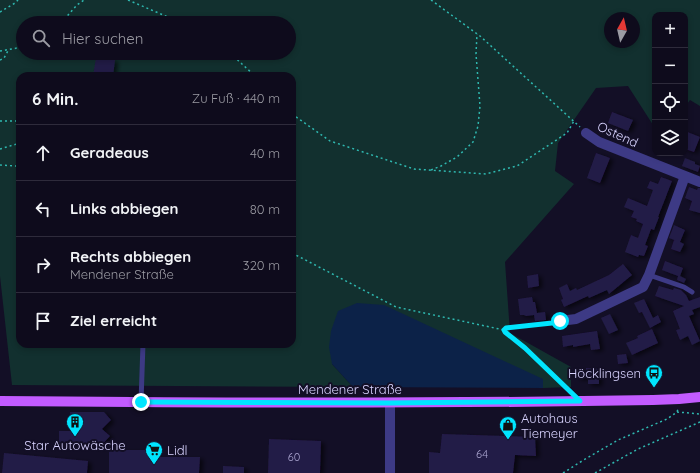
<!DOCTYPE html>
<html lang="de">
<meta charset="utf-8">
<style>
:root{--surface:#0e0b1c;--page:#1c1929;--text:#f1f3f6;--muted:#9b9ba3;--line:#2e2b3b}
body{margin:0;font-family:Quicksand,sans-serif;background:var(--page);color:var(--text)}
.controls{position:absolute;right:12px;top:12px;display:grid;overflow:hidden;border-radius:8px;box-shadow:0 2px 6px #0003}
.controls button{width:36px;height:36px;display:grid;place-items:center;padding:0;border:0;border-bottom:1px solid var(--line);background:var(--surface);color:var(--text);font:20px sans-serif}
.compass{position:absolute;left:604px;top:12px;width:36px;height:36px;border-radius:50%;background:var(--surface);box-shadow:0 2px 6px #0003;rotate:8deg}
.stop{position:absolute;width:12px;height:12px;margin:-9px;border:3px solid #00e5ff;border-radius:50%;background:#fff}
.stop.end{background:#00e5ff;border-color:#fff;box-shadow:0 1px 4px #0008}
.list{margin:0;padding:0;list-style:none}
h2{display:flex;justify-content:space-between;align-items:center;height:52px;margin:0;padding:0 16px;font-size:17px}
h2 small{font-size:13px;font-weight:400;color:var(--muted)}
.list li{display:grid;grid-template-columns:26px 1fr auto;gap:12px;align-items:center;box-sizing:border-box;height:56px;padding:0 16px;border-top:1px solid var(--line)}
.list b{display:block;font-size:15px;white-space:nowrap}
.list p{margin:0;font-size:13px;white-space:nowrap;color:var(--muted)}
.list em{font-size:13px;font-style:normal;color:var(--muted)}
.icon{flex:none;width:22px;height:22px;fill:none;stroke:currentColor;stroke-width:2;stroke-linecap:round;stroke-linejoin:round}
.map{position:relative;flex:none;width:700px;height:473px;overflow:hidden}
.search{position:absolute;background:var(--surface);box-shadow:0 2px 6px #0003;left:16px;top:16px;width:280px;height:44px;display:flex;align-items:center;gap:10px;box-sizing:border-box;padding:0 14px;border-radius:22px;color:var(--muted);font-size:15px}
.panel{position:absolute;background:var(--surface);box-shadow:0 2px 6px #0003;left:16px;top:72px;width:280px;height:276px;border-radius:12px}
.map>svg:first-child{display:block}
</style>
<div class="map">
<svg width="700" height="473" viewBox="0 0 700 473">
<defs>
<filter id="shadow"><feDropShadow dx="3.5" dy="2" stdDeviation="2" flood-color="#0009"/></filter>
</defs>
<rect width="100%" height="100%" fill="#130f26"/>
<path fill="#12302f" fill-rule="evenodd" d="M0,0H700V106L690,100L685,107V15H655V128L628,86L596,88L558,143L555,171L574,184L505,262L510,333L571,367V387L543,388L542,379L332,364L353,387L12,385L0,276ZM610,18H634V42H610ZM23,23H289V53H23ZM20,76H292V344H20Z"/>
<path fill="#0c2248" d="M357,303L384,305L543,379V388L353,387L332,364L329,347L331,331L338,311Z"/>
<path fill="#241b47" filter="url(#shadow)" d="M96,58L115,60L113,76H93Z
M612,112L633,120L628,131L608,123Z
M685,131L700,137L694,152L685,149Z
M596,153L610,158L600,183L587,178Z
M685,158L695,162V164L700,166L698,172L682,166Z
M661,177L672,181L658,217H659L654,230L651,229L645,245L648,246L644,256L639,255L638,257L625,252L631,235L638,238L643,224L636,221L637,219L631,217L634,211L624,207L628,198L647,206L653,190L647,188L650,181L658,184Z
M689,187L697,190L698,188H700V213L689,210L692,201L685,198Z
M674,225L685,230L680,242L684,244L680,252L671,249L674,240L677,241L669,238Z
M665,261L683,268L680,276L686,279L684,283L677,280L678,276L662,270Z
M623,264L632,275L609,294L607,290L589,298L588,296L564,307L561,300L563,299L559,288L567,284L570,291L576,288L577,290L609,275Z
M538,274L539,286L528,288L527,276Z
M659,286L673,290L674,288L681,290L686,295L689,301L700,297V307L692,310L694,314L689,316L700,341L692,345L688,336L680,340L676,330L680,329L673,311L684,306L655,296Z
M532,297L533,302H535L537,313L545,312L546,320L535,321L534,315L526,316L524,315H520L518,299Z
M644,299L653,318L658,315L661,322L650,328L642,312L639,313L634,303Z
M610,314L618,330L609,334L601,318Z
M652,329L658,343L632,355L626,343L638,338L637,336Z
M597,331L600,349L591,350L590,344L573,347V345L563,347L562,336Z
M626,354L628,363L618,364L617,355Z
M586,368L599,369V384H588V378H577V371H586Z
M70,412H104L111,420L102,429L110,436L99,448L91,440L88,443H59V431H70V428H71Z
M442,434L535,437L536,456L515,455L513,473H429V452L440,453Z
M269,439L321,441L320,473H268Z
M109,450H155V457H200L199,473H109Z
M4,453L88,461L87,473H2Z
M223,466L244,467V473H223Z"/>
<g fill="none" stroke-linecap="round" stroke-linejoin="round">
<path stroke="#2fb8b0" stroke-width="1.5" stroke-dasharray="2 3" stroke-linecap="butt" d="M128,0L182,23
M431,0L480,36L580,127
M0,12L15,3L18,0
M61,23L77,5L84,0
M0,51L23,47
M230,53L255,76
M0,60L4,58L9,49
M292,114L330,141L414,169L486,174L517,166L567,133L574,121
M0,121H20
M0,149L20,143
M0,165L16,166L20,167
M431,170L441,166L457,157L473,142L478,126L480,106L476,54L477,34
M292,253L396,307L504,330
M550,324L506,328L504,330L505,332L525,348L570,392
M677,412L700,414
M563,473L582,461L618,440L667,419L677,412L678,409
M595,473L638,449L700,422"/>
<path stroke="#3d3a85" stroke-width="5" d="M649,275L684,287L692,292
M141,402L143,344"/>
<path stroke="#3d3a85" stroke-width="10" d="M586,133L599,142L700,182
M560,321L576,319L643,287L649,275L685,176
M390,473V403"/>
<path stroke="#c25bff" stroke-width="10" d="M0,401C218,403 435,404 653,400L679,399L700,397"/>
</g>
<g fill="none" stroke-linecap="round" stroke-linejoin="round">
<path stroke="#00e5ff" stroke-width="5" d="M141,402L390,403L580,401L525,348L505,332L504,330L506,328L552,323L560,321"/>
</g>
<defs>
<g id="bus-pin" transform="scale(0.9)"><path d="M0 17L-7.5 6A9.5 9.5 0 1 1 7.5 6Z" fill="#00e5ff" stroke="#130f26"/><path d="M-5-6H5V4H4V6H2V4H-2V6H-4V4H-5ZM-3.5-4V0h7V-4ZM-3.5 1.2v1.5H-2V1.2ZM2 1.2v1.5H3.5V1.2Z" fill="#111"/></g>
<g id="building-pin" transform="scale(0.9)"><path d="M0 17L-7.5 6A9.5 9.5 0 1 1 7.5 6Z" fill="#00e5ff" stroke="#130f26"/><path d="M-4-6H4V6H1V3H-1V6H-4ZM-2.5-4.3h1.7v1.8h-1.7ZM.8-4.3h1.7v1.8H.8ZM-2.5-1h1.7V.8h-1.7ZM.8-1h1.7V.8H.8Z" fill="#111"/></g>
<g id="shop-pin" transform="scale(0.9)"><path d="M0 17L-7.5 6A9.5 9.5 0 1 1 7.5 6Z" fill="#00e5ff" stroke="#130f26"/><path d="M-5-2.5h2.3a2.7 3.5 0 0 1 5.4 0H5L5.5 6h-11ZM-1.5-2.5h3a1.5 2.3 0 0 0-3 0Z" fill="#111"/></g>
<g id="supermarket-pin" transform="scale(0.9)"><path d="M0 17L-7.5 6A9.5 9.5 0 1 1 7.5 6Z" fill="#00e5ff" stroke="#130f26"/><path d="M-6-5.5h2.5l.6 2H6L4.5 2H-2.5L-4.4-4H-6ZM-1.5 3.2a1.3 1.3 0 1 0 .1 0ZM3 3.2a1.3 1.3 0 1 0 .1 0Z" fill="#111"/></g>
</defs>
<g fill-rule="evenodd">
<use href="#bus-pin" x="654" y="373"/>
<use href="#building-pin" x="75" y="422"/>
<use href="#shop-pin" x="508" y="425"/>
<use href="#supermarket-pin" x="154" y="450"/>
</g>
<g text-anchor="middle" stroke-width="4" stroke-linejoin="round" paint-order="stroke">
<g font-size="11" fill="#aca6d1">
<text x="482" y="458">64</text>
<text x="294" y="461">60</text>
</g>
<g font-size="13" fill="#d9d4ff" stroke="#130f26">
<text transform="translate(618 134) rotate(25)" y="5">Ostend</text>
<text x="350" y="394">Mendener Straße</text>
</g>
<g font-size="13" fill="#d9d4ff" stroke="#130f26" text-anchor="start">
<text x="641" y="378" text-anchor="end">Höcklingsen</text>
<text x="521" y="423">Autohaus<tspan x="521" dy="15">Tiemeyer</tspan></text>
<text x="75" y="450" text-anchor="middle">Star Autowäsche</text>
<text x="167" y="455">Lidl</text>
</g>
</g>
</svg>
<div class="controls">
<button>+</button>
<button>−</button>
<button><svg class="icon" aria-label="locate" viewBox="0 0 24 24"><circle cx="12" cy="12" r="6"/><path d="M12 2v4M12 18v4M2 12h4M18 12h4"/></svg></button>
<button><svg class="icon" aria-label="layers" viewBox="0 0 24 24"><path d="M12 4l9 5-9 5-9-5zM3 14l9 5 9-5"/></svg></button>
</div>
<svg class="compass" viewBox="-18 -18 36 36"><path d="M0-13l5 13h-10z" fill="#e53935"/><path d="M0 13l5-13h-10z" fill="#9b9ba3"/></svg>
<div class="stop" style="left:560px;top:321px"></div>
<div class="stop end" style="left:141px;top:402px"></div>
<div class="search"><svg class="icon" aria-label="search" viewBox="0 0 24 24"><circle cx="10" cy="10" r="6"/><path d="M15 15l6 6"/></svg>Hier suchen</div>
<section class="panel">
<h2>6 Min.<small>Zu Fuß · 440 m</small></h2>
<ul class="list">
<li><svg class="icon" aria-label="ahead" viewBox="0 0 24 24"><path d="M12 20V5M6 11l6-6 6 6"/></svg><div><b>Geradeaus</b></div><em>40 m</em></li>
<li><svg class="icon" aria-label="left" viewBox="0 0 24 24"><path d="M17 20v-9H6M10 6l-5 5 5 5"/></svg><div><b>Links abbiegen</b></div><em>80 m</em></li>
<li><svg class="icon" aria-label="right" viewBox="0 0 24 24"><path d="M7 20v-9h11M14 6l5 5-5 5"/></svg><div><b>Rechts abbiegen</b><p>Mendener Straße</p></div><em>320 m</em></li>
<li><svg class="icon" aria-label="arrive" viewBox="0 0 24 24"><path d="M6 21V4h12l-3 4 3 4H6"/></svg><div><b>Ziel erreicht</b></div></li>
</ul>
</section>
</div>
